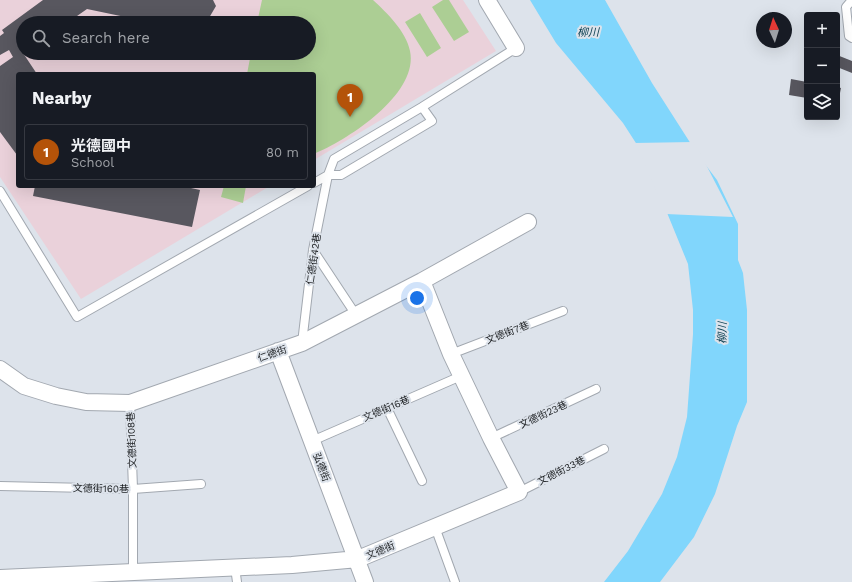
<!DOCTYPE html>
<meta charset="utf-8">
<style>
:root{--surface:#171b24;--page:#20242c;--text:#f1f3f6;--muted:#9ea1a6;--line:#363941;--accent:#b45309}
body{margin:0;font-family:"Work Sans","Noto Sans TC",sans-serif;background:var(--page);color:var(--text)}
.controls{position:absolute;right:12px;top:12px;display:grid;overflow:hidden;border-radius:4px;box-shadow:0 4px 16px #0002}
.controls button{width:36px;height:36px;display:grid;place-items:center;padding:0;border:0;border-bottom:1px solid var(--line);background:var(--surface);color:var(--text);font:20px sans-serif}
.compass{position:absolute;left:756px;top:12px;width:36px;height:36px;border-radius:50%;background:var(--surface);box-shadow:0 4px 16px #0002;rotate:356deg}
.you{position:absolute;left:417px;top:298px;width:14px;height:14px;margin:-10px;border:3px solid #fff;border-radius:50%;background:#1a73e8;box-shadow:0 0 0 6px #1a73e833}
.badge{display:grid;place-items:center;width:26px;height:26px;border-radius:50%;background:var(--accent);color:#fff;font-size:13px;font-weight:700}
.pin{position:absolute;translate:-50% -33px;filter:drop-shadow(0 1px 2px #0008)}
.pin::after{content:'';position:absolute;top:21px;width:14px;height:12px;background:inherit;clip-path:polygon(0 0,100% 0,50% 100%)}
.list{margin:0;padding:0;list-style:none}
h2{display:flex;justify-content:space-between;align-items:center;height:52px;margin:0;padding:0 16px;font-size:17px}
h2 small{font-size:13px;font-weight:400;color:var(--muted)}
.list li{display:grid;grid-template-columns:26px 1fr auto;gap:12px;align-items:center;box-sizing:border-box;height:56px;margin:0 8px 8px;padding:0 8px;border:1px solid var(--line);border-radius:4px}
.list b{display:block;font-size:15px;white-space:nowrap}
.list p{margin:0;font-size:13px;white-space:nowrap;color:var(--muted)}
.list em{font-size:13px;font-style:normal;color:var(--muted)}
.icon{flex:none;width:22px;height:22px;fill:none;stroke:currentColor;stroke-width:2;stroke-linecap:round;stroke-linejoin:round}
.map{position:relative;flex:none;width:852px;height:582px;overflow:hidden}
.search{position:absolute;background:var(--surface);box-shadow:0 4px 16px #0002;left:16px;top:16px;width:300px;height:44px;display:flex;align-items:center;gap:10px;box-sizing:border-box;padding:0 14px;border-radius:22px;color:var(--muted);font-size:15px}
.panel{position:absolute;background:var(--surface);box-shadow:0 4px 16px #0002;left:16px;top:72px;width:300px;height:116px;border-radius:4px}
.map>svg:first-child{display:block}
</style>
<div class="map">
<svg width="852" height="582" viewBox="0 0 852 582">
<rect width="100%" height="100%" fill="#dde3eb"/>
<path fill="#ead1da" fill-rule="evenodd" d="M0,0H463L496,51L314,160V74H18V186H270L81,299L0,177ZM23,23H309V53H23Z"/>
<path fill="#acce94" d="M262,0H373C387,13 406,31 410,51C419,94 348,140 314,154V74H247L251,53H309V23H257Z
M443,0H449L469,32L454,41L432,7Z
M420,13L441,48L427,57L405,22Z
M224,186H246L243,203L221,197Z"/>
<path fill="#81d6fc" d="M530,0H605L652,83L698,155L717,180L738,224V260L743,273L747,310V402L737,426L715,494L694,537L660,582H604L628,551L662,494L677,457L687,417L693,334V310L688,264L643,154L623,123L556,43Z"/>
<path fill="#dde3eb" d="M693,142L699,151L733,217L666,214L641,155L634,143Z"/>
<path fill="#58575f" d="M43,0H213L216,6L206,23H154L87,9L67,23H23V53L37,74H18V154L17,155L0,132V66L13,57L9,50L0,55V36L4,33L2,30Z
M837,55L852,61V73L837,67Z
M791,79L807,82V98L789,95Z
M837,87L841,88L838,103H837Z
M35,186H182L200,190L192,227L33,196Z"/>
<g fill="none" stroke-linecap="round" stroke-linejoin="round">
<g stroke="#a2a8b0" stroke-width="10">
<path id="service" d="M852,0L846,7L849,36L852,38
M314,183L328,175H341L432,121L422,107
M0,191L77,317L308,186
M313,250L356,315
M302,343L313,250L328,175L334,159L422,107L516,48
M451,354L563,311
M130,403L133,489V573
M387,408L422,481
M491,438L596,389
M312,441L461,376
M0,486L133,489L201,484
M519,492L604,449
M435,527L455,582
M235,567L237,582"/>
</g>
<g stroke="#a2a8b0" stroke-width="18">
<path id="minor" d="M487,0L516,48
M278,351L365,582
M0,369L24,386L56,396L86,402L130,403L302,343L422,281L528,222
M0,578L292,565L358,559L519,492L491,438L451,354L422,281"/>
</g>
<use href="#service" stroke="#fff" stroke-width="8"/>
<use href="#minor" stroke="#fff" stroke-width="16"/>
</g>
<g text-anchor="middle" stroke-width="4" stroke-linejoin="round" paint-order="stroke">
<g font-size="10" fill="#1b1e21" stroke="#dde3eb">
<text transform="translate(313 259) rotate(-82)" y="4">仁德街42巷</text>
<text transform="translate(507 332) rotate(-21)" y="4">文德街7巷</text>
<text transform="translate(272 353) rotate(-19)" y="4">仁德街</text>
<text transform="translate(386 408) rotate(-23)" y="4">文德街16巷</text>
<text transform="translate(543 414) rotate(-25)" y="4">文德街23巷</text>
<text transform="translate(131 440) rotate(-92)" y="4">文德街108巷</text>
<text transform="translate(322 467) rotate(69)" y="4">弘德街</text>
<text transform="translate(561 470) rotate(-27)" y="4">文德街33巷</text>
<text transform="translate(101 488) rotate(1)" y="4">文德街160巷</text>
<text transform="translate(380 550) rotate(-23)" y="4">文德街</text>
</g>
<g font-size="11" font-style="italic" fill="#063b4d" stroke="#dde3eb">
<text x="588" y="36">柳川</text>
<text transform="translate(722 333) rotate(-89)" y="4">柳川</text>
</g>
</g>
</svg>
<div class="controls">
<button>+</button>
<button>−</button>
<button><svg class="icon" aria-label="layers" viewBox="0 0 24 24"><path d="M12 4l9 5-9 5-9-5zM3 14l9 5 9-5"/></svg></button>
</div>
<svg class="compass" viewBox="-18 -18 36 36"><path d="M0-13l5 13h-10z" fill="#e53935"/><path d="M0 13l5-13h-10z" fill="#9ea1a6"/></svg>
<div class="you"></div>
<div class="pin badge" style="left:350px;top:117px">1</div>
<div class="search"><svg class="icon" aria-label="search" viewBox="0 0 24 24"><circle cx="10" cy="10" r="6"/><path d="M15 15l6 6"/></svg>Search here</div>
<section class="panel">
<h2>Nearby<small></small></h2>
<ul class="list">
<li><span class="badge">1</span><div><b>光德國中</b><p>School</p></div><em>80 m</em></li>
</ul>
</section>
</div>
